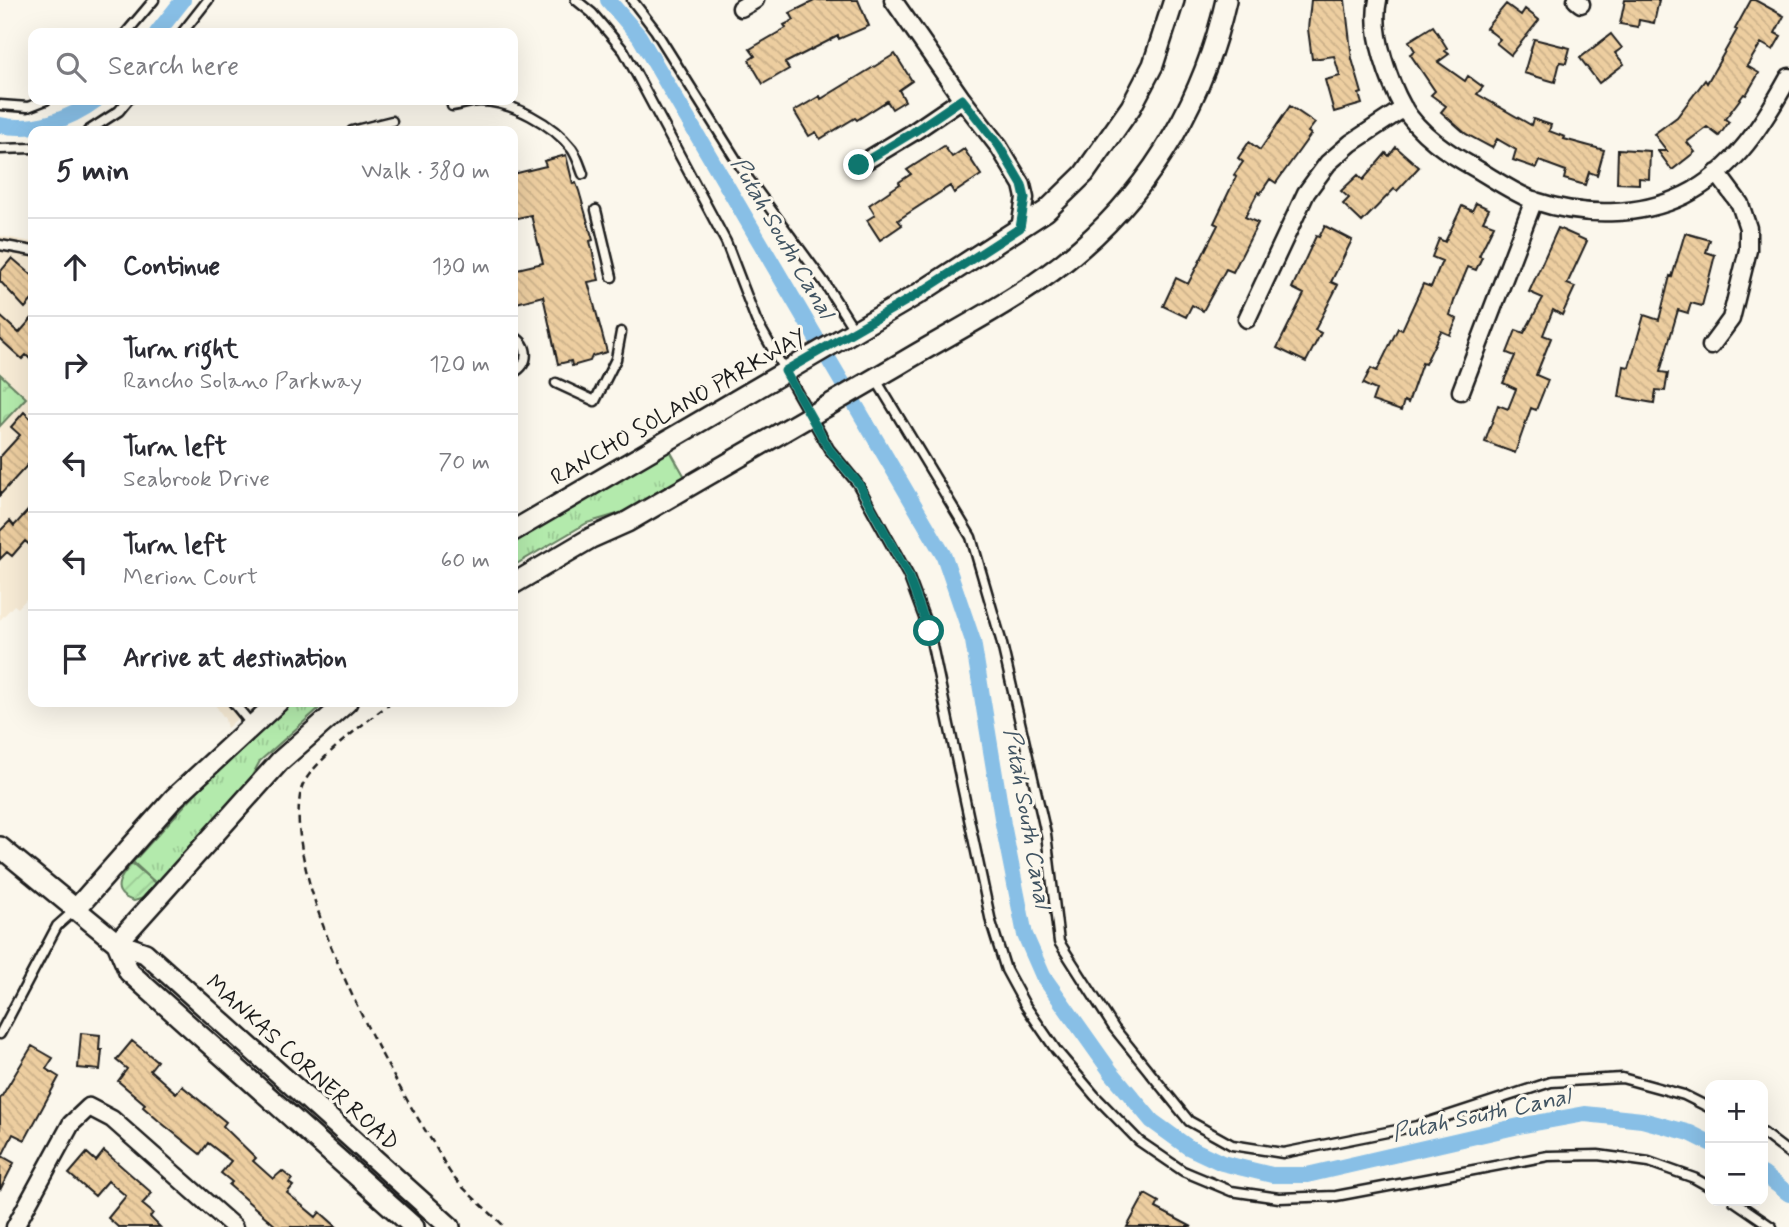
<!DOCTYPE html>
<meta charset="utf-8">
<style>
:root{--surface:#fff;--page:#f7f7f7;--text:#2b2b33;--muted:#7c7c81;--line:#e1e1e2}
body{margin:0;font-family:Mynerve,sans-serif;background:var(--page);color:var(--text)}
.controls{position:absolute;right:21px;bottom:21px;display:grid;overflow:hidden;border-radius:14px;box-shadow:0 7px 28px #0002}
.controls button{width:63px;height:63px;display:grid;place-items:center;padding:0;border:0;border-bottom:2px solid var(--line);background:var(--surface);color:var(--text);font:35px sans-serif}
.stop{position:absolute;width:21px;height:21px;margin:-16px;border:5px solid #0f766e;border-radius:50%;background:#fff}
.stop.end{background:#0f766e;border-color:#fff;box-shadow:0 2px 7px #0008}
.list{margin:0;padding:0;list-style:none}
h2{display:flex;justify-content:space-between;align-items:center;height:91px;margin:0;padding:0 28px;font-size:30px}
h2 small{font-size:23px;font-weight:400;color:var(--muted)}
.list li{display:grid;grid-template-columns:46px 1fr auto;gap:21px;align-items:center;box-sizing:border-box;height:98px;padding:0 28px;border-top:2px solid var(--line)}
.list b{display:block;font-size:26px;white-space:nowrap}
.list p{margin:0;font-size:23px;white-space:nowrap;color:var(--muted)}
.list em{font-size:23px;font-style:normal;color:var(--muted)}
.icon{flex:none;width:38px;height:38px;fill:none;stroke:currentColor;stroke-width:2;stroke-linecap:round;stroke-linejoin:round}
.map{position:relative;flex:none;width:1789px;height:1227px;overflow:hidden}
.search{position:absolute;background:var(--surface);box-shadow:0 7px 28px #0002;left:28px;top:28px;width:490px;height:77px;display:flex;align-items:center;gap:18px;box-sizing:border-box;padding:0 24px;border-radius:14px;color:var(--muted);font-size:26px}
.panel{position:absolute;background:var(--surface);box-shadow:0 7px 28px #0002;left:28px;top:126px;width:490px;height:581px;border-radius:14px}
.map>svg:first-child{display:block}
</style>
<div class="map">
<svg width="1789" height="1227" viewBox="0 0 1789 1227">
<defs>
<pattern id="grass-tufts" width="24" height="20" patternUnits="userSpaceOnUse" patternTransform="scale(1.75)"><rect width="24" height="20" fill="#b3eaac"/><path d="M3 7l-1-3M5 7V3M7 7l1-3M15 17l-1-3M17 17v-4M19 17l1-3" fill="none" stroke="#99c893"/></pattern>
<pattern id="forest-crowns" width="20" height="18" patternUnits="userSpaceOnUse" patternTransform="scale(1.75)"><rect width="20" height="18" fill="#b3eaac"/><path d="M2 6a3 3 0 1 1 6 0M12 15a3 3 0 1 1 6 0" fill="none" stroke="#99c893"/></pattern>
<pattern id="garden-furrows" width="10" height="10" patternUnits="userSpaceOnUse" patternTransform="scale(1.75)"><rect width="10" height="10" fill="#b3eaac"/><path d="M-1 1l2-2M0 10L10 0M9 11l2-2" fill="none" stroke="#99c893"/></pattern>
<pattern id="building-back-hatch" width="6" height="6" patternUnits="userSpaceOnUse" patternTransform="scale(1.75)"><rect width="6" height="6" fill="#edcea0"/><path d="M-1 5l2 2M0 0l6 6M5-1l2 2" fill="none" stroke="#cbb089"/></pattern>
</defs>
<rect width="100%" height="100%" fill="#fbf7ec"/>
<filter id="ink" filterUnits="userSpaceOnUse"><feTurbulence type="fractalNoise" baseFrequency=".0143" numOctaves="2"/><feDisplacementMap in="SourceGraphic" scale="14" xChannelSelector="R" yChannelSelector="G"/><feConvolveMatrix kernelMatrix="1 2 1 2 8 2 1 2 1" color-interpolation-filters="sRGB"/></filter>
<g filter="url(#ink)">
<path fill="#f7ebd5" d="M0,236L33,242V592L18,608L14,605L0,620Z
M213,702H255L227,728L225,719Z"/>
<path fill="url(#grass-tufts)" stroke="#688364" stroke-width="2" d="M669,449L685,477L624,512L587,523L513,566V540Z
M288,702H326L260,761L247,785L157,884L133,862L204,784Z"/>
<path fill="url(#forest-crowns)" stroke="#688364" stroke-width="2" d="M0,374L26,398L0,426Z"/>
<path fill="url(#garden-furrows)" stroke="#688364" stroke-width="2" d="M132,863L157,885L144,898L134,901C108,893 120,877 132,863Z"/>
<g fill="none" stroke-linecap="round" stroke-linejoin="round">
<path stroke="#88bfe6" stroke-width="16" d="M608,0L639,36L944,556L973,641L1003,824L1025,935L1043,976L1111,1072L1152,1121L1188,1147L1222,1163L1272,1175H1307L1519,1126L1585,1114L1642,1120L1690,1133L1710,1143
M157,33L183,0
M0,125C34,132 69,120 96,100
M1763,1174L1789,1194"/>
</g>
<path fill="url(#building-back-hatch)" stroke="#1c1c1c" stroke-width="2" d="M816,0H858L869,26L839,39L838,36L785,63L789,69L763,84L749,60L755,56L750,49L786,28L784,25L794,20L790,13Z
M1311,0H1345L1352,59L1362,93L1359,94L1362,104L1334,112L1325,80L1340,76L1334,56L1312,59L1308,29Z
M1625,0H1659L1654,23L1639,20L1638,27L1620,24Z
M1751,0H1755L1784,16L1775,33L1781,36L1773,50L1761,43L1747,66L1759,73L1746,95L1744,94L1725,119L1729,122L1719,136L1707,127L1687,142L1695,152L1672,170L1658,151H1667L1654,134L1677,117L1705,80L1707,83L1737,30L1735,29Z
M1506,4L1521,15L1525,9L1539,20L1511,55L1496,43L1500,39L1486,28Z
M1433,26L1447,48L1445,51L1449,54L1438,62L1465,81L1468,76L1483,87L1477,94L1531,125L1533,119L1551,125L1549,131L1565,137L1564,139L1604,150L1597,175L1589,172L1585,185L1564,179L1566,171L1539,161L1536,168L1513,160L1516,150L1497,139L1492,148L1466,134L1441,112L1446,106L1431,95L1435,91L1410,54L1415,51L1409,41Z
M1611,34L1622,48L1615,53L1624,64L1599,83L1580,58Z
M1534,39L1570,48L1566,63L1560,62L1555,82L1524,73Z
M895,54L912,81L899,90L905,101L892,109L887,101L857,120L855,118L820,139L816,132L809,136L794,111L820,96L821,99Z
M1290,106L1315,123L1308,132L1311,134L1276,183L1270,179L1260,194L1258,192L1245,217L1258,223L1233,272L1226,269L1203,311L1192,305L1186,317L1163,306L1176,278L1188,284L1218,225L1214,223L1236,177L1234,175L1243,162L1238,158L1249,142L1260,150Z
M944,146L952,157L964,149L981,175L954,193L950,186L898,220L902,225L880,240L867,220L875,215L869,205L900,184L899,182L911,174L907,170Z
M1396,147L1419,167L1397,191L1394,189L1362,222L1343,204L1349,198L1341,191L1358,175L1363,180L1386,153L1389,156Z
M1618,149L1650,151L1649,179L1639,178V184L1617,183Z
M566,155L573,184L576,183L579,191L593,240L590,241L599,280L588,282L607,352L592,356L590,361L572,366L571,361L558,364L543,296L513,304V270L543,263L531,215L513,219V174L546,166L544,161Z
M1476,203L1489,209L1483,221L1494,225L1479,256L1482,257L1476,270L1468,267L1455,298L1450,315L1457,319L1450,335L1441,331L1425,364L1422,363L1408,403L1404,401L1401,411L1372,401L1376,390L1363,384L1371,368L1377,371L1398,328L1402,330L1423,284L1431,287L1442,261L1432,257L1439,239L1445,242L1462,206L1472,211Z
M1325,226L1352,240L1331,282L1338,285L1315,330L1321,333L1306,362L1277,348L1304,294L1292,288L1316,236L1319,237Z
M1558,228L1587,241L1567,284L1575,287L1562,315L1553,310L1543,335L1551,338L1536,375L1548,380L1536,410L1531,408L1515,453L1485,442L1498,405L1508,409L1516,389L1503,383L1515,356L1507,353L1516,330L1524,333L1543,298L1529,292Z
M1685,233L1710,240L1706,252L1715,255L1702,306L1691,303L1688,313L1678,310L1660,372L1668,373L1665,391L1656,390L1654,403L1619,397L1624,366L1629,367L1644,315L1659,320L1670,276L1672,277Z
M12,258L33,276V299L25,308L0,281V272Z
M0,316L19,333L33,317V362L26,355L22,359L0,339Z
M24,412L33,421V459L0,495V457L20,435L11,427Z
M33,505V548L25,541L12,556L7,552L0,559V531L10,521L14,526Z
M81,1033L100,1035L99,1050H102L100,1070L78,1068Z
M132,1041L157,1061L150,1070L176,1093L182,1086L226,1122L223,1126L256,1158L253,1161L273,1179L282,1171L292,1179L289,1183L293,1186L287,1193L316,1217L320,1212L337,1227H277L229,1185L232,1182L221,1173L231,1161L208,1143L200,1154L159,1121L143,1107L145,1104L118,1081L127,1069L116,1060Z
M32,1046L53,1058L46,1069L59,1077L25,1140L13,1134L2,1156L14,1163L0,1190V1099Z
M104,1151L152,1193L142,1204L153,1213L150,1217L160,1227H118L108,1218L126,1196L108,1181L95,1196L69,1174L87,1153L96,1161Z
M1145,1194L1159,1202L1156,1208L1192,1227H1127Z"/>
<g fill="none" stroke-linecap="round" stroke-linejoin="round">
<g stroke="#1c1c1c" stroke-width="13">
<path id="service" d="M576,0L592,13L624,51L726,242L756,320L829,449L857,483L908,575L929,631L991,922L1006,970L1025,1005L1056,1050L1095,1096L1139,1141L1183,1171L1231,1191L1279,1198L1336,1196L1548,1156L1598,1155L1649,1162L1694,1178L1710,1187
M632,0L655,30L747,177L824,282L855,331
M126,33L154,0
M182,33L208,0
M0,105L28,107L46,100
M452,106C461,105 471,101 480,101C511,101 553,124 572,149C577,156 580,166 583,174
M88,131L119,111L128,100
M352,131L392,121
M0,149L33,148
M596,210L612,277
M0,245L33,251
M513,336C530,345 530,364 513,373
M875,378L971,537L1001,640L1046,834L1059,942L1114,1028L1189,1121L1232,1145L1283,1153L1417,1126L1551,1082L1622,1078L1684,1095L1710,1108
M556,383L595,401L616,359L621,332
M233,702L252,725
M0,1034L57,926L75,910
M1763,1133L1789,1153
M1734,1201L1772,1227"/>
</g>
<g stroke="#1c1c1c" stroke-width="21">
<path id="minor" d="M893,0L962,99L999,147L1022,185L1025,198L1020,228
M1378,0C1374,18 1378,41 1383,58C1388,75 1394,91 1403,107C1419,134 1448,153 1475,168C1494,179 1514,193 1535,201C1582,217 1640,217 1685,195C1735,170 1763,124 1789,77
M1576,0L1581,4
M741,8L755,0
M859,165L912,133L962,99
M1247,319L1306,193L1328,163L1351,143L1404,108
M1711,346L1731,319L1748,250V228L1740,204L1717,173
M1461,391L1534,200
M15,1227L71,1124L89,1107L112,1119L234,1227"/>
</g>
<g stroke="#1c1c1c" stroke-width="24">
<path id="tertiary" d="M513,531L918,294L1046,211L1084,174L1131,107L1153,65L1174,0
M513,584L591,538L627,522C717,469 808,418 898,365C959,328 1027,296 1081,248C1155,184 1205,95 1226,0
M0,847L117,943L145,953L450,1227
M75,910L174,798L278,702
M117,943L129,972L414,1227
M117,943L280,761L347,702"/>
</g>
<path stroke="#1c1c1c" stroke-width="2.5" stroke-dasharray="7 5" stroke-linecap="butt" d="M392,702C371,718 306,766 301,790C282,879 382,1062 430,1138C439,1151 445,1167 455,1179C470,1196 489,1211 505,1227"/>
<use href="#service" stroke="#fbf7ec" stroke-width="8"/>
<use href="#minor" stroke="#fbf7ec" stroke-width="16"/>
<use href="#tertiary" stroke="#fbf7ec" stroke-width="19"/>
</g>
</g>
<g fill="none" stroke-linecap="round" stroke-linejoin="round" filter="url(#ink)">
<path stroke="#0f766e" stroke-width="9" d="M859,165L912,133L962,99L999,146L1022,185L1025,198L1020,228L918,294L785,371L829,449L858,483L908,575L929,631"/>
</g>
<g text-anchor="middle" stroke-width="6" stroke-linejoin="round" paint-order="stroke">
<g font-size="23" fill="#1c1c1c" stroke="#fbf7ec">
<text transform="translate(678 406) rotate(-30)" y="8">RANCHO SOLANO PARKWAY</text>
<text transform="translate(303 1062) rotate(42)" y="8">MANKAS CORNER ROAD</text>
</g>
<g font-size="24" font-style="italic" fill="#425563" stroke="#fbf7ec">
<text transform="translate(783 237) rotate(60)" y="8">Putah South Canal</text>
<text transform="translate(1028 818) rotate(80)" y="8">Putah South Canal</text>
<text transform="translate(1481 1114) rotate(-12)" y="8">Putah South Canal</text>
</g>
</g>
</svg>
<div class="controls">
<button>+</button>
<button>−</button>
</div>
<div class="stop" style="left:929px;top:631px"></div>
<div class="stop end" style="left:859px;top:165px"></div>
<div class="search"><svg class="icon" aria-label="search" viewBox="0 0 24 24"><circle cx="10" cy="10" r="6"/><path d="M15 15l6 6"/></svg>Search here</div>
<section class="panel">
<h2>5 min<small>Walk · 380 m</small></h2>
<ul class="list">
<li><svg class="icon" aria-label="ahead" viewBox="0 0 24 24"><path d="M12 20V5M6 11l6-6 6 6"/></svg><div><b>Continue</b></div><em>130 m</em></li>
<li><svg class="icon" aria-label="right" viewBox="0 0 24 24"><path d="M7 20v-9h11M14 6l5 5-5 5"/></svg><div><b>Turn right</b><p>Rancho Solano Parkway</p></div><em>120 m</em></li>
<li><svg class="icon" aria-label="left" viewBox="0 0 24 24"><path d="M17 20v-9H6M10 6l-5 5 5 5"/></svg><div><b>Turn left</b><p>Seabrook Drive</p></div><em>70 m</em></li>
<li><svg class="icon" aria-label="left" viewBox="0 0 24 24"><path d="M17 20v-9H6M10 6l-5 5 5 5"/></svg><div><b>Turn left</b><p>Merion Court</p></div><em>60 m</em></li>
<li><svg class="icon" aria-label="arrive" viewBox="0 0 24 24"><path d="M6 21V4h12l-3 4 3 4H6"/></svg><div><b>Arrive at destination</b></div></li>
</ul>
</section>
</div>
